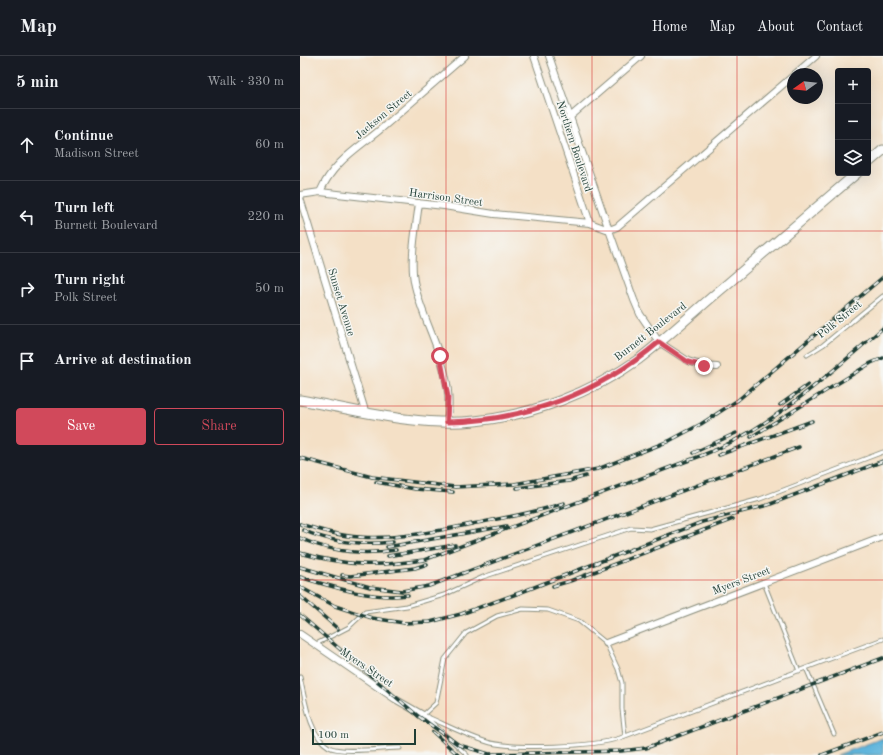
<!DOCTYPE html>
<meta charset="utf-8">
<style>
:root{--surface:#171b24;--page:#242831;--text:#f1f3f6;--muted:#9ea1a6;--line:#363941;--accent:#d1495b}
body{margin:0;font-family:"Old Standard TT",serif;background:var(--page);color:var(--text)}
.controls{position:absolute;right:12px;top:12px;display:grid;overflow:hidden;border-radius:4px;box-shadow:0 4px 16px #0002}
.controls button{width:36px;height:36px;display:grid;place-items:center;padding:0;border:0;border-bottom:1px solid var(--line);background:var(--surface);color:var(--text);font:20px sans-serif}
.compass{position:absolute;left:487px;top:12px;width:36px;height:36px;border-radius:50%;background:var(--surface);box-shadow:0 4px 16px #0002;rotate:255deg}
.scale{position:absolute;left:12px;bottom:10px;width:104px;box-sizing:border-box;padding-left:4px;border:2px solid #1f3d34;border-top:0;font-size:11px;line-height:14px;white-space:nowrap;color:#1f3d34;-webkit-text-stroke:3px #f6f6f2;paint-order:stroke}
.stop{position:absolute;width:12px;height:12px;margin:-9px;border:3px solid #d1495b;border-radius:50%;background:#fff}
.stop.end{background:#d1495b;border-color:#fff;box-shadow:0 1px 4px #0008}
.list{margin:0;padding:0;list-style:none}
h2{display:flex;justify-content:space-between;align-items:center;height:52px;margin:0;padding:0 16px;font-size:17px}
h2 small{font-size:13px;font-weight:400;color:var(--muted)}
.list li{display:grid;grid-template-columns:26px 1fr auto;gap:12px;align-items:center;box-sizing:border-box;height:72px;padding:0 16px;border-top:1px solid var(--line)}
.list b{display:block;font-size:15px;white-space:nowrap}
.list p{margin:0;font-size:13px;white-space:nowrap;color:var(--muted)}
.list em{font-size:13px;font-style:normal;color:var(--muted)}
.actions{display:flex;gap:8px;padding:12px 16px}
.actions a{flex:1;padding:9px 0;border:1px solid var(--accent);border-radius:4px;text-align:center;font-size:14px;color:var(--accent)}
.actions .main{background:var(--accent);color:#fff}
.icon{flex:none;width:22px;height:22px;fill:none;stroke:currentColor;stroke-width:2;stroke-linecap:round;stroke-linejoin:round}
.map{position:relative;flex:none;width:583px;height:699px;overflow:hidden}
header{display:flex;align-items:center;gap:24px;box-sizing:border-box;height:56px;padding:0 20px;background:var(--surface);border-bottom:1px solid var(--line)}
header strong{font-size:19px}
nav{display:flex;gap:22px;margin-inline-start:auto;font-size:14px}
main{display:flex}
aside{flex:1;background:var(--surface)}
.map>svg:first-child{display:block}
</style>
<header>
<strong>Map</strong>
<nav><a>Home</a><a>Map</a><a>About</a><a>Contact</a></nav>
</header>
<main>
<aside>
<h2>5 min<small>Walk · 330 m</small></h2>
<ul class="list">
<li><svg class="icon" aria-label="ahead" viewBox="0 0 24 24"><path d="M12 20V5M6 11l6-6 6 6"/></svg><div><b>Continue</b><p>Madison Street</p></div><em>60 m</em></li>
<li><svg class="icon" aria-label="left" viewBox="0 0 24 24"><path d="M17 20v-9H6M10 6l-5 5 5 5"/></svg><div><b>Turn left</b><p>Burnett Boulevard</p></div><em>220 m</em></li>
<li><svg class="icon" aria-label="right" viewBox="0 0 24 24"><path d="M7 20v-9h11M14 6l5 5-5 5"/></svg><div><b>Turn right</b><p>Polk Street</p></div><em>50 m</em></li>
<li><svg class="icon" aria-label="arrive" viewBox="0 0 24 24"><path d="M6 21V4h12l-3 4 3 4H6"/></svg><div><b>Arrive at destination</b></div></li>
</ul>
<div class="actions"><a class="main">Save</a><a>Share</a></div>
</aside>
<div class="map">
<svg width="583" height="699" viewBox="0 0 583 699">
<rect width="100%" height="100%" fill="#f6f6f2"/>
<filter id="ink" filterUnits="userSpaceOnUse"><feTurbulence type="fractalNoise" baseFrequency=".025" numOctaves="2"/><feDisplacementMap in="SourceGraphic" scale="8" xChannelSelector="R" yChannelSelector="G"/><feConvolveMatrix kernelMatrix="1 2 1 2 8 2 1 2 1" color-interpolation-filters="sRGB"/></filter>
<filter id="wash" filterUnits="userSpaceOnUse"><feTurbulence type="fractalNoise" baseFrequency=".012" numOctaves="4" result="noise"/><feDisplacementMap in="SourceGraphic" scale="16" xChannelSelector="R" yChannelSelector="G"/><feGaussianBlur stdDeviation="0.9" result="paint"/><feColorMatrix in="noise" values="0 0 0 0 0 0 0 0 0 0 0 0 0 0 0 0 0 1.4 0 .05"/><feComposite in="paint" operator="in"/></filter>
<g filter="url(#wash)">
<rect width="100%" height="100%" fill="#f4e0c6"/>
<path fill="#60b5dc" stroke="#407988" d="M583,682V699H537Z"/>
</g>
<g filter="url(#ink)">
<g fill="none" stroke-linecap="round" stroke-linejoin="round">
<g stroke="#8a8e7d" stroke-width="5">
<path id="service" d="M507,299L523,289L583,240
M464,527L499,615
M16,588L49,571L65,556L107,550L144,539L183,521L331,472L350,473L460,443L583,396
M506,612L534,678
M0,621C5,642 9,680 29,691C40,698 85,692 100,692
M123,659C145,668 168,681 191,687C219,693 293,691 320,682L583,583
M123,659L136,647L145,603L166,577L197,560L223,553L248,554L279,565L306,587L318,613L322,627V653L325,680
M126,661L167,699"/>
</g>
<g stroke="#8a8e7d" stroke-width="8">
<path id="minor" d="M234,0L290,167L309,174L334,244L340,258L359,286L388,305L404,310L417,311
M249,0L309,174L317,171L493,20
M495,18L516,0
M258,68L270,61L341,0
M20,136C33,106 57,93 81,73C109,49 137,24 165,0
M0,139L20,136L144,150L194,158L290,167
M0,142L65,355
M119,147C116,172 109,206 115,230C126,276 156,315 147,366
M0,578L95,643L123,659
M306,587L583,481"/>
</g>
<g stroke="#8a8e7d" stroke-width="11">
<path id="secondary" d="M568,107L583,94
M0,344C57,354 117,371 175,365C233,359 291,337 339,303C369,280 396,254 425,230C469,192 513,155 557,117"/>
</g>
<use href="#service" stroke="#fff" stroke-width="3"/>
<use href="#minor" stroke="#fff" stroke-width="6"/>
<use href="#secondary" stroke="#fff" stroke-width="9"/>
<g stroke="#1f3d34" stroke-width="3.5">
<path id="rail" d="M480,349L508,329
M451,381L571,307L583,302
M393,397L436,377
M419,399L512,365
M0,402L72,421L155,431L214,428L298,413L369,385L401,368L438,344L583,221
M76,426L115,433L153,436
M217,432L269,425L286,420
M0,468C20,474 39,480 60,481C97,484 135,475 172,468C203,462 234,457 264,447
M3,474C31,487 62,489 93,486
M0,482C30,496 64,499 96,494
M87,491L206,470
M0,497C48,510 75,511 124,504L403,399C472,372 527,319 583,272
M88,500L155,489
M0,511L70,531L102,535L129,530L499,391
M42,519L50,520L115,512L127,508
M0,521C33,531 72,544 108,539
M253,530L270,525L433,463
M0,531L35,550L72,562L104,567L130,566L161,558L219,537L402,466L468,449L583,405
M0,540L38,573
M0,559L118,660L159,689L189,698L321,695L346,692L583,602
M133,676L158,699
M522,699L583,676"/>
</g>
<use href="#rail" stroke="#f6f6f2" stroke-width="2" stroke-dasharray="6" stroke-linecap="butt"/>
</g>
</g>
<g fill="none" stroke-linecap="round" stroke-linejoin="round" filter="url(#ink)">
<path stroke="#d1495b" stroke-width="5" d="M140,300L148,341L147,366C225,365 299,337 359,286L388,306L404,310"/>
</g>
<path fill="none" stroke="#d62828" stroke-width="1" stroke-opacity="0.55" d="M146,0V699M292,0V699M437,0V699M0,175H583M0,350H583M0,524H583"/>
<g text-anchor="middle" stroke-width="3" stroke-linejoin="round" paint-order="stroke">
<g font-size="11" fill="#1f3d34" stroke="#f6f6f2">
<text transform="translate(83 58) rotate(-40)" y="4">Jackson Street</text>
<text transform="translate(275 90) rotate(72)" y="4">Northern Boulevard</text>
<text transform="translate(146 141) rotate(8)" y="4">Harrison Street</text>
<text transform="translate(42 246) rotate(73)" y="4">Sunset Avenue</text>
<text transform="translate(539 263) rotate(-39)" y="4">Polk Street</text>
<text transform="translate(350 275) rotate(-38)" y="4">Burnett Boulevard</text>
<text transform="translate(441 524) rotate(-21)" y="4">Myers Street</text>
<text transform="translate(67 611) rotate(34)" y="4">Myers Street</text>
</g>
</g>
</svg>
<div class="controls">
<button>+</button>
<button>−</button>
<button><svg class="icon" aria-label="layers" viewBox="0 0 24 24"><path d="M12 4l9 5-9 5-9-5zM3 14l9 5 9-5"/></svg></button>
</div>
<svg class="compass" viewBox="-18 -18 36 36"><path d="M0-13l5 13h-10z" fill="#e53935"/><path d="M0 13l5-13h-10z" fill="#9ea1a6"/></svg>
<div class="scale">100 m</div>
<div class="stop" style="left:140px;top:300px"></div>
<div class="stop end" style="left:404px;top:310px"></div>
</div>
</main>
